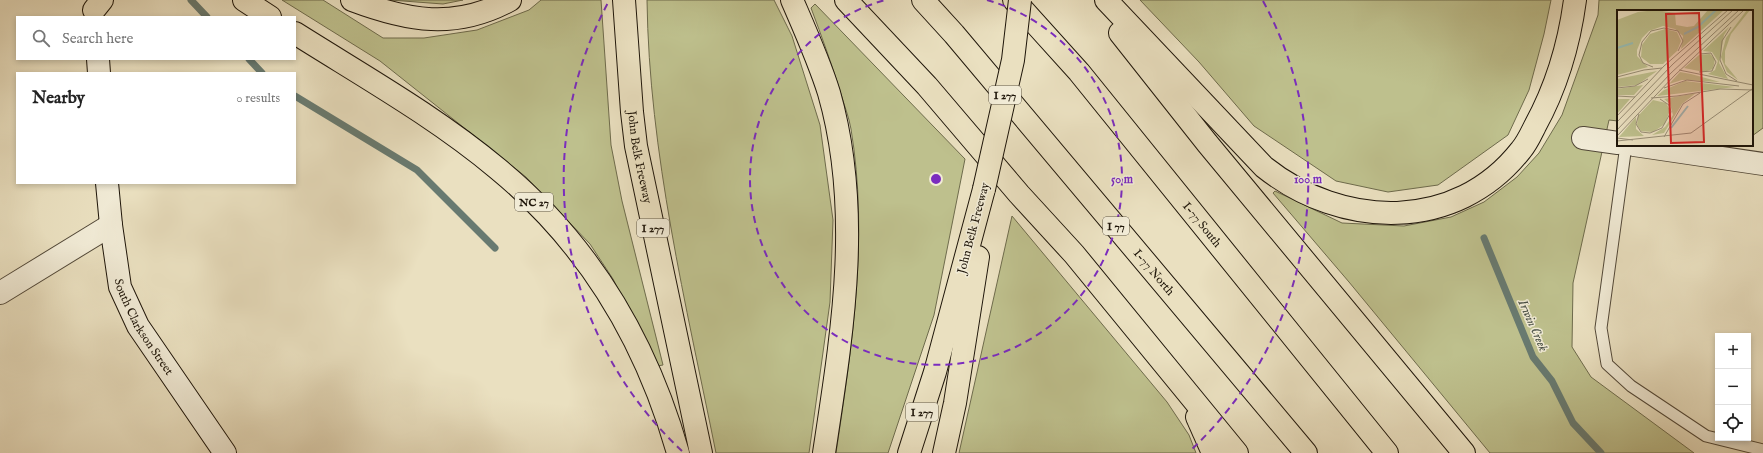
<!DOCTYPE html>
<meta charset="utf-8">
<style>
:root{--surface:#fff;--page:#f2f2f2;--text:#222;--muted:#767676;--line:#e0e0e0}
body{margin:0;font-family:"IM FELL English",serif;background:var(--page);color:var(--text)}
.controls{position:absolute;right:12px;bottom:12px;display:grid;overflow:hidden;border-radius:0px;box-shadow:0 2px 6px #0003}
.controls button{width:36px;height:36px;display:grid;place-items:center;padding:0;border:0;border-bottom:1px solid var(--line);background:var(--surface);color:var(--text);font:20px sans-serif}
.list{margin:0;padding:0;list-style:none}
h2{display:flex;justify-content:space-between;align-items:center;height:52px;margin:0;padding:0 16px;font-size:17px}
h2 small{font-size:13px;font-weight:400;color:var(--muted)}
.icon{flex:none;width:22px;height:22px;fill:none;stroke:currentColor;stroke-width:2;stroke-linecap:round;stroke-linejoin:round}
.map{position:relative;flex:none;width:1763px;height:453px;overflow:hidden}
.search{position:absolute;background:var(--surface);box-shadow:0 2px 6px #0003;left:16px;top:16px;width:280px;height:44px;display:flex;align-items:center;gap:10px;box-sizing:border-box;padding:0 14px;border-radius:0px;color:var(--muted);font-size:15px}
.panel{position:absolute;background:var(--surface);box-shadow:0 2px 6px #0003;left:16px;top:72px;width:280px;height:112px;border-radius:0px}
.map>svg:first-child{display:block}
</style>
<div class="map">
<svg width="1763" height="453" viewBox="0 0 1763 453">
<rect width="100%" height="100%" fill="#eae0c0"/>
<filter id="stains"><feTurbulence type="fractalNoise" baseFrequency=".005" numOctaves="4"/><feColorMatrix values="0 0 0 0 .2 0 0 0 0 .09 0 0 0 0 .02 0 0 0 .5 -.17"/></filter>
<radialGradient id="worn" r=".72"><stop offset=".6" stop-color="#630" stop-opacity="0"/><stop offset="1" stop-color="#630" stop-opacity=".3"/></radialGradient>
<path fill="#bec08d" stroke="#6e6b4c" d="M282,0H323L383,38H424L477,30L529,10L541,0H601L611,145L622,201L663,365L657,366L613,279L590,244L526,177L380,61Z
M390,0H463L443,4Z
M647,0H774L792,36L820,125L833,220L830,302L809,453H716C686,304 649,153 647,0Z
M1140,0H1551L1544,34L1529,90L1508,135L1438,185L1388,192L1336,181L1254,126L1199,62Z
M1599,0H1763V128L1752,136V11H1618V121L1609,120L1573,283L1572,347L1591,377L1694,453H1490L1349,282L1273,193L1275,191L1342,223L1404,226L1451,217L1484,202L1517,177L1539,153L1562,115L1598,15Z
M815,4L965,159L934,315L888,453H836C852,346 869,237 851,129C849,117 844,105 841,94C832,65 822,37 811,8Z
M1012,216L1167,402L1189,435L1196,453H959Z"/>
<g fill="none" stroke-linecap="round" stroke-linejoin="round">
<path stroke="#687a70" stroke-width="7" d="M191,0L207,17
M249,59L262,73
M295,96L417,170L495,248
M1484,238L1533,357L1552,381L1573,423L1601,453"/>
<g stroke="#524838" stroke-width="13">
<path id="lane" d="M1626,145L1601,328L1607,364L1631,386L1706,436L1763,450"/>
</g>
<g stroke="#524838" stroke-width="24">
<path id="street" d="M1583,138L1618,143
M1634,145L1763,164
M0,293L111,225"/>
</g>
<g stroke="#1f160a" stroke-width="24">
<g id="secondary">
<path d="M98,59L99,73"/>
<path id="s1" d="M107,183L111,225L120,287L138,326L225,453"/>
</g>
</g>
<g stroke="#1f160a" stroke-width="24">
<g id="highway">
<path d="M244,0L270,17"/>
<path d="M352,0C408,21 455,30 510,0"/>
<path id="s2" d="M624,0L632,112L636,146L701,453"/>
<path d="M792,0C805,30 819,61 829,93C863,212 842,334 824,453"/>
<path d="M846,0L927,86L1019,194L1074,254L1237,453"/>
<path id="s3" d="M923,0L954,34L1306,453"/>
<path id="s4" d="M1014,0L1079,72L1387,453"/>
<path d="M1106,0L1264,167C1342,229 1456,233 1521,150C1527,143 1531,134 1535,126C1557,86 1569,45 1575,0"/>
<path d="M94,10L102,0"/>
<path d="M295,33C363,76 436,117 498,169C589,244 646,340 678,453"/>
<path d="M1120,33L1207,143L1464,453"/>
<path d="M1197,417L1213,453"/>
<path d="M909,453L935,372L984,189"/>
<path d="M944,453L955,403L978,257"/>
</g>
</g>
<use href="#lane" stroke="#f1ebd6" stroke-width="11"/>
<use href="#street" stroke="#f1ebd6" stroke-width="22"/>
<use href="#secondary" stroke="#f1ebd6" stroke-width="22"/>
<use href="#highway" stroke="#eae0c0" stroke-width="22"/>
<g stroke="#1f160a" stroke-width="24" stroke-linecap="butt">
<path id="highway-bridge" d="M984,189L1013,60L1020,0"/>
</g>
<use href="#highway-bridge" stroke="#eae0c0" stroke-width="22"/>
</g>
<g fill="none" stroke="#7b2cbf" stroke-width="2" stroke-dasharray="7 5">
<path d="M987 0A186 186 0 1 1 885 0"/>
<path d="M682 451A372 372 0 0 1 609 1M1263 1A372 372 0 0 1 1190 451"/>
</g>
<g text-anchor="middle" stroke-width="3" stroke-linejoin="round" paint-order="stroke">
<g fill="#f1ebd6" stroke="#5e5647" stroke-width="1">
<rect x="989" y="86" width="32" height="18" rx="3"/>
<rect x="515" y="193" width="38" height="18" rx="3"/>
<rect x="1103" y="217" width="26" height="18" rx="3"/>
<rect x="637" y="219" width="32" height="18" rx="3"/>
<rect x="906" y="403" width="32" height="18" rx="3"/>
</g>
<g font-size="11" font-weight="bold" fill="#1f160a">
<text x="1005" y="99">I 277</text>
<text x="534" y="206">NC 27</text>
<text x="1116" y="230">I 77</text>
<text x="653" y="232">I 277</text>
<text x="922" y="416">I 277</text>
</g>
<g font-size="12" fill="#1f160a" stroke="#f1ebd6">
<text dy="4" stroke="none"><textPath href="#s2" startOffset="158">John Belk Freeway</textPath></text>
<text dy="4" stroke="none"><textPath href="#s4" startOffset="293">I-77 South</textPath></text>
<text transform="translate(973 228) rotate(-75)" y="4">John Belk Freeway</text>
<text dy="4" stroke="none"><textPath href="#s3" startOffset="357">I-77 North</textPath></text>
<text dy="4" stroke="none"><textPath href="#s1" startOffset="151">South Clarkson Street</textPath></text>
</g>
<g font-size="13" font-style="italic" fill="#495046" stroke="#f1ebd6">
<text transform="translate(1534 325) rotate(66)" y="5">Irwin Creek</text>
</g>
</g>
<g transform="translate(1617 10)">
<rect width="136" height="136" fill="#eae0c0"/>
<path d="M39,0L58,3L59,15L70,17L77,16L91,0H107L64,39L66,26L58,19L46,16L32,21L25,28L20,40V46L31,57L0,65V10L21,2ZM130,0H133L114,24L108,41V54L121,70L110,62L104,47L109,28ZM112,17L107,25L102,53L111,69L91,64L98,60L101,51L95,42L86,41ZM48,19L60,22L64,31L60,41L46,54H33L24,47L25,35L33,24ZM93,44L98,49L96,59L87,62L67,58L82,45ZM40,61L20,75L0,77V69ZM63,62L74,64L103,72L65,70L52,74ZM68,71L118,77L40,86L47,80ZM26,75L17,85H0V79ZM79,83L65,94L47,123L35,125L48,117L56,105L53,94L47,89ZM0,89H13L0,104ZM36,90L49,93L53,100L48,114L36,122L24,121L20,115L21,106ZM19,107V119L27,126L2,127Z" fill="#bec08d"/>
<path fill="none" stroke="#98bdb4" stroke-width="2" d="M67,24L81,17L99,0M0,38L16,33M54,118L71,96"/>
<path fill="none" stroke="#998f77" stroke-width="1" d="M114,17L105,31L103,50L109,64L120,71M36,57L26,53L22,45L25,32L34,21L47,18L61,21L66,31L61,41M62,60L136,75M82,62L95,61L99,52L94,43L83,44M0,67L27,60L45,58M0,78L18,76L31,69M47,78L70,70L122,76M0,86L18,87M34,88L60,86L103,79L136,80M22,104L19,114L24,122L33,123L45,118L54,102L52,95L43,89M0,106L47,56L111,0M0,112L56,54L116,0M0,120L54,63L122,0M0,126L58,65L127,0M47,127L66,94L83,83M0,128L16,130M0,131L74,123L135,79"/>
<path fill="#d62828" fill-opacity="0.15" stroke="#d62828" stroke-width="2" d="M82,3L87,132L54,133L49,4Z"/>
<rect width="136" height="136" fill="none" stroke="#1f160a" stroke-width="2"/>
</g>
<circle cx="936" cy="179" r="6" fill="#7b2cbf" stroke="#f1ebd6" stroke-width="2"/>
<g font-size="12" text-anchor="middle" font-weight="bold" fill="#7b2cbf" stroke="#f1ebd6" stroke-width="3" stroke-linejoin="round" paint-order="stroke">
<text x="1122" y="183">50 m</text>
<text x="1308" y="183">100 m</text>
</g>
<rect width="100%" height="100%" filter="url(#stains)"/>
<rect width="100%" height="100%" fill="url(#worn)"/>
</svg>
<div class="controls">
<button>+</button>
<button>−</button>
<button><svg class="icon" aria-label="locate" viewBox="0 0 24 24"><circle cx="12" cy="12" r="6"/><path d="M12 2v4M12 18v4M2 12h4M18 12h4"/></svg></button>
</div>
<div class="search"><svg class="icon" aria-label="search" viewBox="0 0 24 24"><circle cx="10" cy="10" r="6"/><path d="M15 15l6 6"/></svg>Search here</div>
<section class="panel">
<h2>Nearby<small>0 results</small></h2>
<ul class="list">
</ul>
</section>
</div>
